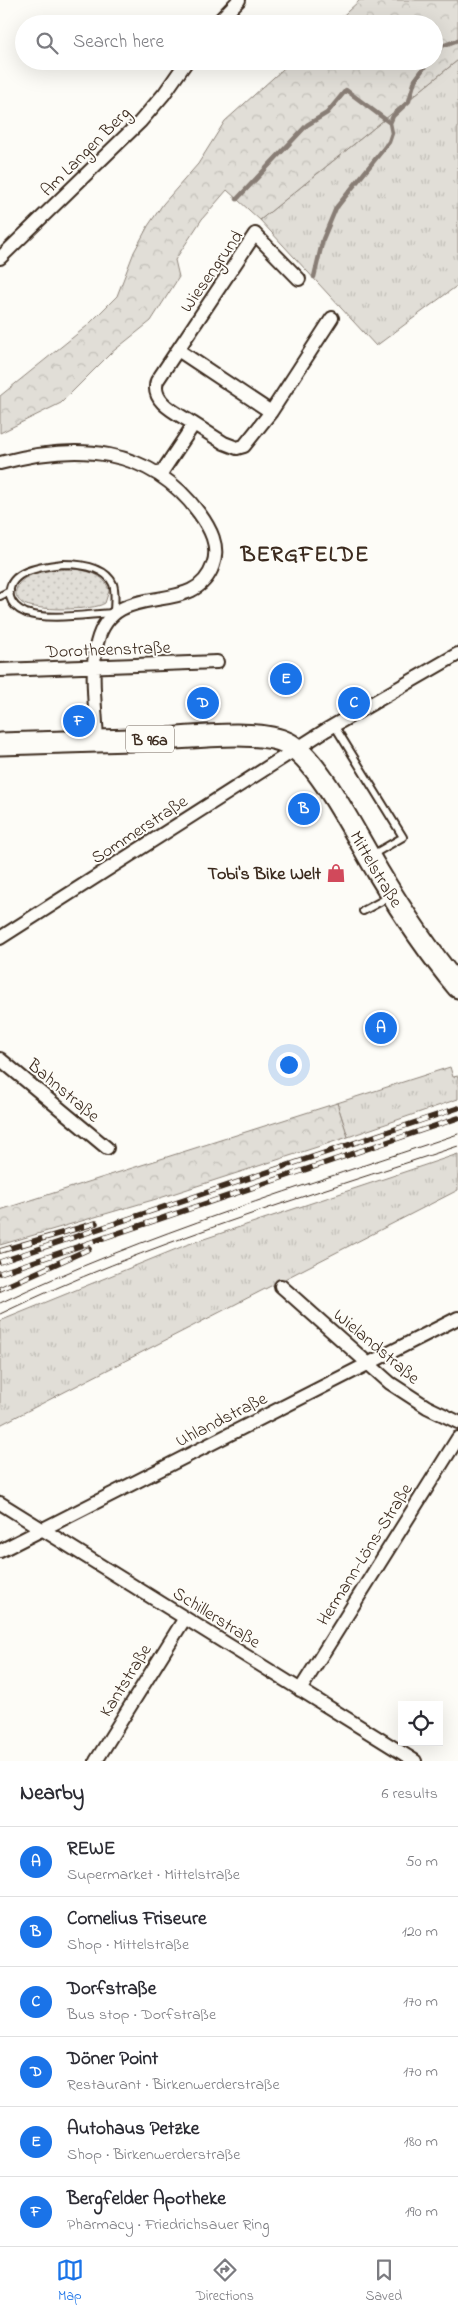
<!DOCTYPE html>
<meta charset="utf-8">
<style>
:root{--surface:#fff;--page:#f2f2f3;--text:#2b2b33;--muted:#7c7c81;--line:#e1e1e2;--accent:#1a73e8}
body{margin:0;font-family:"Indie Flower",sans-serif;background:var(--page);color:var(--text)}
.controls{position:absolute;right:15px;bottom:15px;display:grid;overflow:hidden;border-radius:0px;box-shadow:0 5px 20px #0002}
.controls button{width:45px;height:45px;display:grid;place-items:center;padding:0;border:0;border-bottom:1px solid var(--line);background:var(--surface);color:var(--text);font:25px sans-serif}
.you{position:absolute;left:288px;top:1064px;width:18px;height:18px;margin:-12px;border:4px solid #fff;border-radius:50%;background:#1a73e8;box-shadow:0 0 0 8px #1a73e833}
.badge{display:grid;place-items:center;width:32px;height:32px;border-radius:50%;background:var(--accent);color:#fff;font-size:16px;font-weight:700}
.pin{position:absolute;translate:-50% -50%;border:2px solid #fff;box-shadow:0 1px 5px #0006}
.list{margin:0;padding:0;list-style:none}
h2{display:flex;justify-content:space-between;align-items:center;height:65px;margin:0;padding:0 20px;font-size:21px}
h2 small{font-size:16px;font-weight:400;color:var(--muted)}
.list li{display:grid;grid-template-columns:32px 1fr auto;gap:15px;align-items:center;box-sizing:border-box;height:70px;padding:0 20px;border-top:1px solid var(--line)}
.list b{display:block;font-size:19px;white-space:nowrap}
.list p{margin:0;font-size:16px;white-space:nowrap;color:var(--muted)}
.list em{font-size:16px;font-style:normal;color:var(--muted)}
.icon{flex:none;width:28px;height:28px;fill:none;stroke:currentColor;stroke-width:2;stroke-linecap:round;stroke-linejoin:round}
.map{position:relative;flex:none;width:458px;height:1761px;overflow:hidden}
.search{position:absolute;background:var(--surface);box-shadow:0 5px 20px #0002;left:15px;right:15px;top:15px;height:55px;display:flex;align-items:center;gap:12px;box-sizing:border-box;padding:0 18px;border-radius:28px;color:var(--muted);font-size:19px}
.sheet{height:485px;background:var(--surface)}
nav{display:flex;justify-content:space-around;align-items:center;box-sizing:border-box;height:70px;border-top:1px solid var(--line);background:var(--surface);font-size:14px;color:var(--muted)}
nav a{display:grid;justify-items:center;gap:2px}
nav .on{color:var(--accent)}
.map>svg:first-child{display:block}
</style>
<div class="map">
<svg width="458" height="1761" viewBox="0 0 458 1761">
<defs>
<pattern id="grass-tufts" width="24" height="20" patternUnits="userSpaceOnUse" patternTransform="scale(1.25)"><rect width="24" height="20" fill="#e1ded7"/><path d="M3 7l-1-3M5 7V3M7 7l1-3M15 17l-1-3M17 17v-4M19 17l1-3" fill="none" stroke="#c2bfb8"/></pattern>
<pattern id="forest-crowns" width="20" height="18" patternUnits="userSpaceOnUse" patternTransform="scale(1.25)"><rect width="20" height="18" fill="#e1ded7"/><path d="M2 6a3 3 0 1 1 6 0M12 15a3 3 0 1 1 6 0" fill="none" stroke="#c2bfb8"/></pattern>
<pattern id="park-dots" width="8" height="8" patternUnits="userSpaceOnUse" patternTransform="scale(1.25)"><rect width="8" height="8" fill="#e1ded7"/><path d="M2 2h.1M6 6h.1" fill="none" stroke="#c2bfb8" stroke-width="1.8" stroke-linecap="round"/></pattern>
</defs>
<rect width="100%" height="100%" fill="#fdfcf7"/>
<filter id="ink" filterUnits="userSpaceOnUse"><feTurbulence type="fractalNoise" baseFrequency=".02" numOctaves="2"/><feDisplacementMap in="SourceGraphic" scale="10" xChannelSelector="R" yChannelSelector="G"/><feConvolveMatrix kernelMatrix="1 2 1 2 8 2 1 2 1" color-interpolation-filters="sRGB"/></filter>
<g filter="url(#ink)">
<path fill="url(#grass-tufts)" stroke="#8e847a" d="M458,60V285L376,346L260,220Z
M450,1067L453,1077L458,1076V1099L348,1137L337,1103Z
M458,1154V1190L0,1425V1321L186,1245Z"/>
<path fill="url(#forest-crowns)" stroke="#8e847a" d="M360,0H458V60L260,220L227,190L202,219L175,260L179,277L151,321L111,353L61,403L0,433V396L87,326L117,296L134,252L148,226L163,204L198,164L225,121L292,61H434V24H334Z
M337,1103L348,1137L163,1197L0,1245V1210Z"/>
<path fill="url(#park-dots)" stroke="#8e847a" d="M71,569C86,570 106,574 109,591L105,603C95,611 33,611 22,603C18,600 15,595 16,590C21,570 56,570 71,569Z"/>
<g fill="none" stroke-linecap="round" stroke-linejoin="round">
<path stroke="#887d74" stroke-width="4.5" d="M434,56L442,46L458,40
M237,199L307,125L327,113L346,90L390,123
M314,277L323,239L336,208L389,142L392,133L390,123L393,116L409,101L415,80L429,61"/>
<g stroke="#3b2a1e" stroke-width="10">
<path id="lane" d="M62,564C79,564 105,566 113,584C116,593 114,604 114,613C89,614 49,621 26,613C19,610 12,605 10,597C5,570 45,566 62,564Z
M0,596L10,591
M334,725L403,837L372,855
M363,911L389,897"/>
</g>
<g stroke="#3b2a1e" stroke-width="16">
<path id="street" d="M216,24L239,0
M0,258L140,122L164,94L187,61
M178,350L271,412
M194,424L224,443L237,448L244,446L271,412L332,318
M0,463C75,443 149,445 199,513C210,528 220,546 213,565C194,621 114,575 97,643C90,672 96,711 97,741
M160,475L194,424C179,414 150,403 157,381L255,234L299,279
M0,670L217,662
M0,938L326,730L458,654
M0,1059L107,1148
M281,1286L390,1383L427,1407L458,1422
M0,1503L415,1761
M0,1551L458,1318
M300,1690L458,1438
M96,1761L185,1618"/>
</g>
<g stroke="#3b2a1e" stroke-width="25">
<g id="primary">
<path id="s1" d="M0,744C54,742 109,741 163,739C194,737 261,729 287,743C319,759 358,840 378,872C402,912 428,951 458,987"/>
</g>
</g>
<use href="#lane" stroke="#fdfcf7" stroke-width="6"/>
<use href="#street" stroke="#fdfcf7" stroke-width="12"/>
<use href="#primary" stroke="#fdfcf7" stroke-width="21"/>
<path stroke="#3b2a1e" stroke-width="1" d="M0,1303C147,1233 304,1186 458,1134
M0,1314C147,1243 304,1197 458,1146"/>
<g stroke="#3b2a1e" stroke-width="5.5">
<path id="rail" d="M0,1251L96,1223
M0,1262L458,1108
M0,1273L458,1118
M0,1289L89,1249"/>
</g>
<use href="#rail" stroke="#fdfcf7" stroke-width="4" stroke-dasharray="11" stroke-linecap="butt"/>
</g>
</g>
<defs>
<g id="shop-bare" transform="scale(1.5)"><path d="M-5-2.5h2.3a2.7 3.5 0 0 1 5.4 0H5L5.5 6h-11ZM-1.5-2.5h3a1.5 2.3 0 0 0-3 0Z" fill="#d1495b" stroke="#fdfcf7" stroke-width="2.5" paint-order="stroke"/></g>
</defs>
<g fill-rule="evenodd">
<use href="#shop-bare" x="336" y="873"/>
</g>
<g text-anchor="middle" stroke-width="4" stroke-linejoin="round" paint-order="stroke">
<rect fill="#fdfcf7" stroke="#75695f" stroke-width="1" x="126" y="725.5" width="48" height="27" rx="4"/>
<g font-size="16" font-weight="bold" fill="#3b2a1e">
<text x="150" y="745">B 96a</text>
</g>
<g font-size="18" fill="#3b2a1e" stroke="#fdfcf7">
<text transform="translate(85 151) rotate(-45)" y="6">Am Langen Berg</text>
<text transform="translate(211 271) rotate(-55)" y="6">Wiesengrund</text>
<text transform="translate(108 649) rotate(-2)" y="6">Dorotheenstraße</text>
<text transform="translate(139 829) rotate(-33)" y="6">Sommerstraße</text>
<text dy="6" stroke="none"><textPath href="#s1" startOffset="444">Mittelstraße</textPath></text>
<text transform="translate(64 1090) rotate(40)" y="6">Bahnstraße</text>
<text transform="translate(377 1346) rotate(40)" y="6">Wielandstraße</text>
<text transform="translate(221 1419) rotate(-27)" y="6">Uhlandstraße</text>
<text transform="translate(364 1554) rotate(-58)" y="6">Hermann-Löns-Straße</text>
<text transform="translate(217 1617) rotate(32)" y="6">Schillerstraße</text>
<text transform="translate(125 1680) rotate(-58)" y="6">Kantstraße</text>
</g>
<g font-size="18" font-weight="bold" fill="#3b2a1e" stroke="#fdfcf7" text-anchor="end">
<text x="321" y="879">Tobi's Bike Welt</text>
</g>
<g font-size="22" font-weight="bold" letter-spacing="1" fill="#3b2a1e" stroke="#fdfcf7">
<text x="305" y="561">BERGFELDE</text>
</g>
</g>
</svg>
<div class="controls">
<button><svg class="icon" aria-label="locate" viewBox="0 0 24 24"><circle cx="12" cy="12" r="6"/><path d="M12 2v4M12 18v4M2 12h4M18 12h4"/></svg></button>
</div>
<div class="you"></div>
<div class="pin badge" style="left:381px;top:1028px">A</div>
<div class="pin badge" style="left:304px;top:809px">B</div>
<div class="pin badge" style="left:354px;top:703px">C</div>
<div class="pin badge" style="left:203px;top:703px">D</div>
<div class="pin badge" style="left:286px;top:679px">E</div>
<div class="pin badge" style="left:79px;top:721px">F</div>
<div class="search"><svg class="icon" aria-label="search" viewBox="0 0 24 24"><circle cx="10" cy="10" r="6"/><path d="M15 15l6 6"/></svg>Search here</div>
</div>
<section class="sheet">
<h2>Nearby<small>6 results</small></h2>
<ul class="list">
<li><span class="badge">A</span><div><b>REWE</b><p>Supermarket · Mittelstraße</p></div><em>50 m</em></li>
<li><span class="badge">B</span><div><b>Cornelius Friseure</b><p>Shop · Mittelstraße</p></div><em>120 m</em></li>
<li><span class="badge">C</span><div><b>Dorfstraße</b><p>Bus stop · Dorfstraße</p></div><em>170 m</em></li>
<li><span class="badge">D</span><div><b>Döner Point</b><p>Restaurant · Birkenwerderstraße</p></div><em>170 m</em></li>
<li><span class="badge">E</span><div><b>Autohaus Petzke</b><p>Shop · Birkenwerderstraße</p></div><em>180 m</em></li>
<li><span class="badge">F</span><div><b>Bergfelder Apotheke</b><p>Pharmacy · Friedrichsauer Ring</p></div><em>190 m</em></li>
</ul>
</section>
<nav>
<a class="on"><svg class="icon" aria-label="map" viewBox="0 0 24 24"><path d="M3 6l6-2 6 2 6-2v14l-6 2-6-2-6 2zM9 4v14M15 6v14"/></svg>Map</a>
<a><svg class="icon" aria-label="directions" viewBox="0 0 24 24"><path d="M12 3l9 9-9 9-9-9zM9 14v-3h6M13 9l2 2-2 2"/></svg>Directions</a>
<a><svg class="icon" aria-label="saved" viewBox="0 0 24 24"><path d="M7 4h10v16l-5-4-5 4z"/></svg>Saved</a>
</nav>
